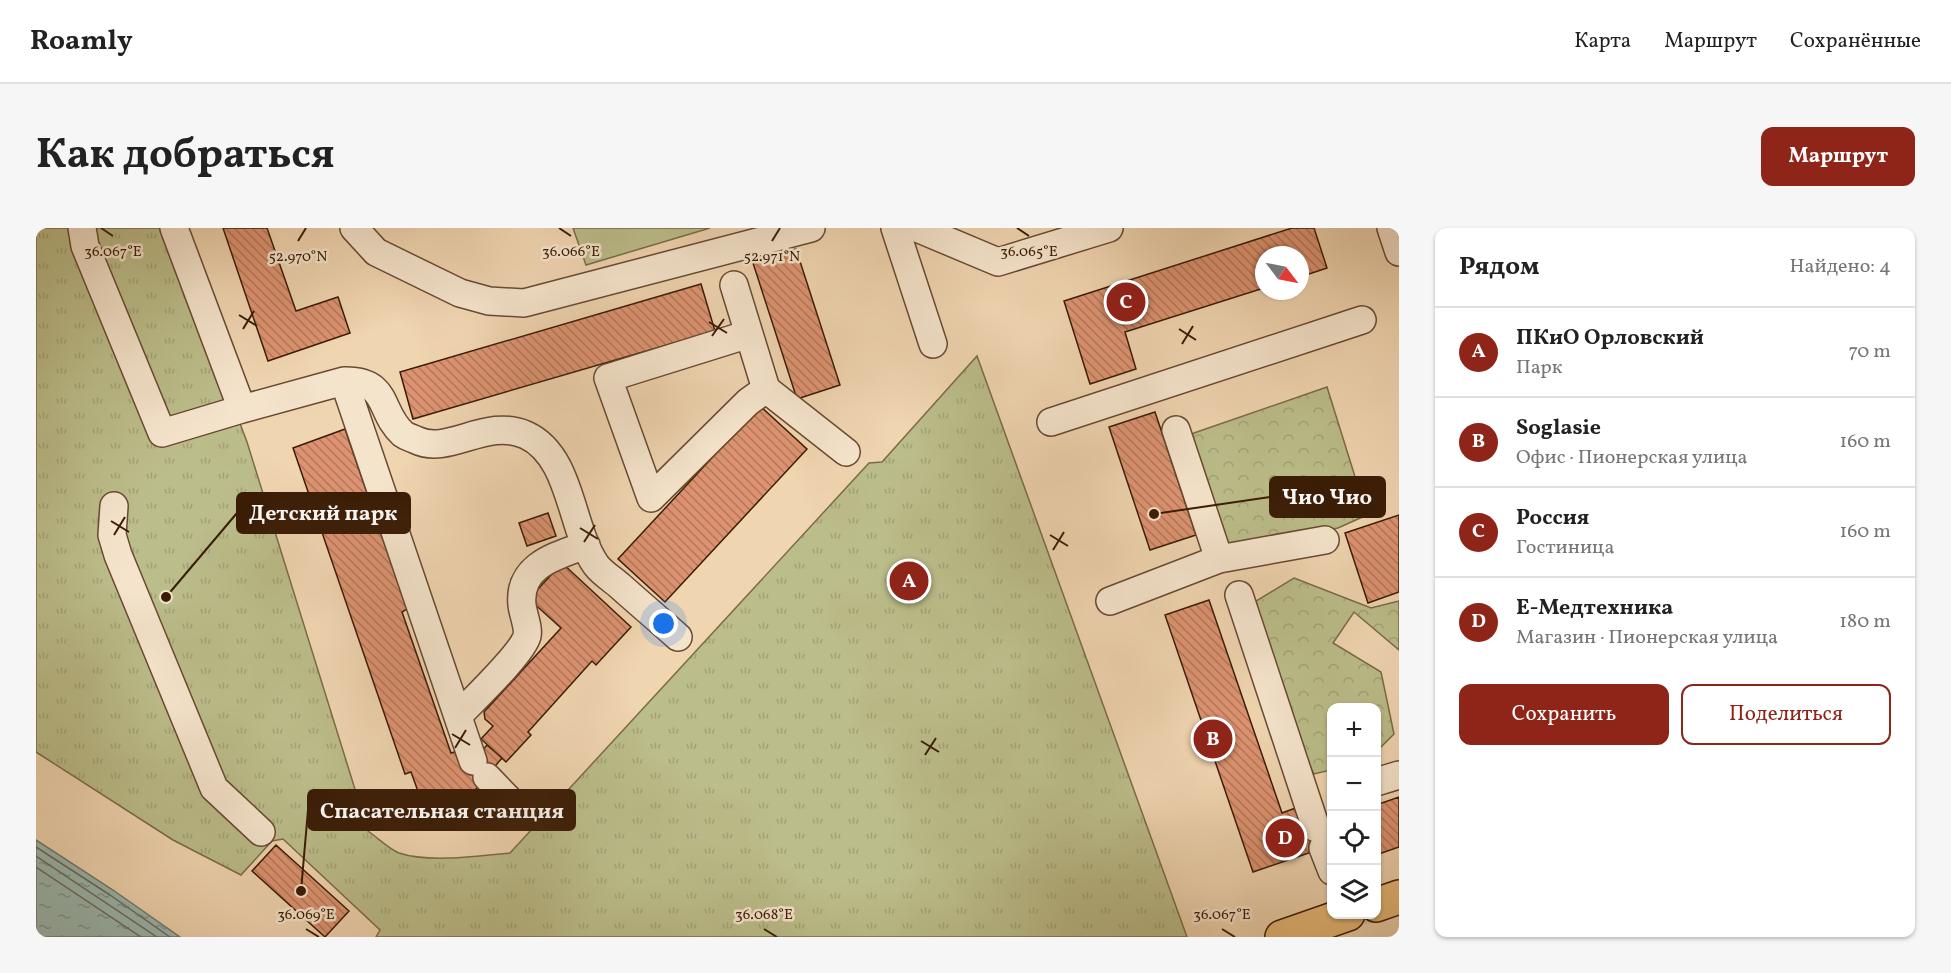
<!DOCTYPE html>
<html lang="ru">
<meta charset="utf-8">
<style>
:root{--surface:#fff;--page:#f6f6f6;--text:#222;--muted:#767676;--line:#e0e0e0;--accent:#8f2418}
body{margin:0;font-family:Vollkorn,serif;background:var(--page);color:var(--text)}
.controls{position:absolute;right:18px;bottom:18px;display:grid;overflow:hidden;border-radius:12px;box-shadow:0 2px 4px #0004}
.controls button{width:54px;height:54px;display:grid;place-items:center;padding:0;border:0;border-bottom:2px solid var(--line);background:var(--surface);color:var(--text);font:30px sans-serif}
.compass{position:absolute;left:1219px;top:18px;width:54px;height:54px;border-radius:50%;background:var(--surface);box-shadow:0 2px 4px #0004;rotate:122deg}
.you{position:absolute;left:628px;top:396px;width:21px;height:21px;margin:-15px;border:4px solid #fff;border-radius:50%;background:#1a73e8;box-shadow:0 0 0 9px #1a73e833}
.badge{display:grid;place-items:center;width:39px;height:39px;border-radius:50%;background:var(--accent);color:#fff;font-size:20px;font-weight:700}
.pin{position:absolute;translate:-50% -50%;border:3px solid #fff;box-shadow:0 2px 6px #0006}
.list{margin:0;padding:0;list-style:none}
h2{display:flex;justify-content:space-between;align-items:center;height:78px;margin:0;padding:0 24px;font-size:26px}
h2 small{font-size:20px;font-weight:400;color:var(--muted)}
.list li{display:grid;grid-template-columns:39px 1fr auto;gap:18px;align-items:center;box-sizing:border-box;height:90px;padding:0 24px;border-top:2px solid var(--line)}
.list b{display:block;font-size:22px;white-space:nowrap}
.list p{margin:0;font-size:20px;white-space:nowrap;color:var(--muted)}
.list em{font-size:20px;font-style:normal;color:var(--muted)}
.actions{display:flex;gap:12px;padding:18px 24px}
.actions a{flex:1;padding:14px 0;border:2px solid var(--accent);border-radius:12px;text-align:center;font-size:21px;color:var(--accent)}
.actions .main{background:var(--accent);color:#fff}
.icon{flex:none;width:33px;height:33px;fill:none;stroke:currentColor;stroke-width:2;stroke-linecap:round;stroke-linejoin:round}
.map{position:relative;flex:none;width:1363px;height:709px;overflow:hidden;border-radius:12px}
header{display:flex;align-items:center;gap:36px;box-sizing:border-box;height:84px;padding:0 30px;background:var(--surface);border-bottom:2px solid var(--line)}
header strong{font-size:28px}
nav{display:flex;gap:33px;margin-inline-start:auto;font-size:21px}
.intro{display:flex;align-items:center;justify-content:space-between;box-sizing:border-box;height:144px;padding:0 36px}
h1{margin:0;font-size:42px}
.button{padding:15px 27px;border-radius:12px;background:var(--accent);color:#fff;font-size:21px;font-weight:700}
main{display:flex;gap:36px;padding:0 36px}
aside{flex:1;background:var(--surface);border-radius:12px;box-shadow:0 2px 4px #0004}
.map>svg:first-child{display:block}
</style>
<header>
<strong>Roamly</strong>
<nav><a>Карта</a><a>Маршрут</a><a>Сохранённые</a></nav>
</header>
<div class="intro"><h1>Как добраться</h1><a class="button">Маршрут</a></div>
<main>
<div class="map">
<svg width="1363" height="709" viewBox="0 0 1363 709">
<defs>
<pattern id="forest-crowns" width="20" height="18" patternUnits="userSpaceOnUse" patternTransform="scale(1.5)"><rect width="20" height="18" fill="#bbbd8a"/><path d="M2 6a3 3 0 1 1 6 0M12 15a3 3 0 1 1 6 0" fill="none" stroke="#a2a276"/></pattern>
<pattern id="park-tufts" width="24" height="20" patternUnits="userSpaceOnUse" patternTransform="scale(1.5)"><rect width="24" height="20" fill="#bbbd8a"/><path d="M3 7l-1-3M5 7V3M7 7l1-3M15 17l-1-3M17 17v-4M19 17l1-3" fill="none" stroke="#a2a276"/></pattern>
<pattern id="water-ripples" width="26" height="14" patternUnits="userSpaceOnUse" patternTransform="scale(1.5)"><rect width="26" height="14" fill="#9ab8b0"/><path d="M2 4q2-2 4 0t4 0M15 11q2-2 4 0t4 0" fill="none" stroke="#7f958d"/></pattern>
<pattern id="building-back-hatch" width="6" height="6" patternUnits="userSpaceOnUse" patternTransform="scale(1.5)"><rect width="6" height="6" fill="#dd9371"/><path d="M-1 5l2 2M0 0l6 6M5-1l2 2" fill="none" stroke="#b4775b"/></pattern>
</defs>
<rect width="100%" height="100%" fill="#f0d5b1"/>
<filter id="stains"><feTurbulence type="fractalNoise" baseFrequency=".00333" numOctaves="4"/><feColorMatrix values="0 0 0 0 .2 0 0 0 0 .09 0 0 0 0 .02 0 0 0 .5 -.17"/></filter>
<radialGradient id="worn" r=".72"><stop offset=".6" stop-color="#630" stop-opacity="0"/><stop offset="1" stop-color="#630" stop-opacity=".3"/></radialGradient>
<path fill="#bbbd8a" stroke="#7a6c48" stroke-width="1.5" d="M537,0H674L550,37Z"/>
<path fill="url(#forest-crowns)" stroke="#7a6c48" stroke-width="1.5" d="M1291,159L1331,287L1302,300L1188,322L1150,212L1158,205Z
M1258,350L1335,380L1363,373V422L1318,384L1297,415L1345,444L1358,506L1341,523L1340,479H1296L1295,542L1278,546C1250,493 1231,432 1220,373Z"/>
<path fill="url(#park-tufts)" stroke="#7a6c48" stroke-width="1.5" d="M0,0H130L211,214L332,603C342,610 353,621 363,625C392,635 444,628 474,625L833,235L846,234L941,128L1151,709H340L344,702L247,611L236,613L205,647L137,612L0,524Z"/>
<path fill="url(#water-ripples)" stroke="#747a6c" stroke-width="1.5" d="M0,612L77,662L144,709H0Z"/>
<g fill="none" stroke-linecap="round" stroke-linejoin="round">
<path stroke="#6a6a5b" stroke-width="1.5" d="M0,619L74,667L134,709
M0,628L121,709
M0,639L105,709"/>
</g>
<path fill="url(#building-back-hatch)" stroke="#3a1c06" stroke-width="1.5" d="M187,0H231L260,83L302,69L314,105L232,133Z
M1256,0H1278L1291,40L1264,49V27H1228V60L1089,104L1100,141L1054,156L1028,73Z
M760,21L804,157L761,171L717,35Z
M665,56L679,103L377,191L364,144Z
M724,178L771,221L629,374L582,331Z
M1119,184L1160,307L1114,322L1073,199Z
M309,201L371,381L366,384L415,525L422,523L429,542L451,517L466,530L439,562L443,571L392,591L375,544L369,546L257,220Z
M512,285L520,308L491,318L483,295Z
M1363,287V364L1332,375L1309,305Z
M526,335L595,399L560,437L556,433L492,504L495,507L470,534L445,511L457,498L449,491L448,484L525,400L493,371Z
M1173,372L1246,585L1265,578L1273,602L1296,594V617L1217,644L1129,387Z
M1363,569V619L1340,627V577Z
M240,617L313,683L289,709L216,643Z"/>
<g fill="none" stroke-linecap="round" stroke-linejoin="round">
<g stroke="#684a31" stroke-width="30">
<path id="minor" d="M46,0L49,18L126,205L206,181
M138,0L206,181L308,153C354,152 342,184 367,206C371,209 376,210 380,212C413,228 450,189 490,207C536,228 534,300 560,337C566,345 576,351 584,358C603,375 623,392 642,409
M318,0L340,24L424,65L453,73L488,75L775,0
M859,0L897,116
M881,0L962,34L1073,0
M1355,0L1363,24
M698,57L730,161L810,224
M713,106L572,150L615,270L712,174L730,161
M308,153L437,533
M1015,194L1326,92
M1140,202L1183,331
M78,278L76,307L82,327L178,560L225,604
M1203,367L1280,600
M1074,373L1183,331L1289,312
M422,488C437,472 486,426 491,408C493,400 487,386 486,377C482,337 520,328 550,317
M451,549L475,574
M1340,554L1363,547
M1287,620L1296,643"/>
</g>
<g stroke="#3a1c06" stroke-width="36">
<path id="major" d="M1340,677L1363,669
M1246,709L1312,686"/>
</g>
<use href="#minor" stroke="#f5e4cc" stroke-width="27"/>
<use href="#major" stroke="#e8ba78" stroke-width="33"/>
</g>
<path fill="none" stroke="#3a1c06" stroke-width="2" d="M65,0L77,8M523,0L535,8M981,0L993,8M262,13L270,0M736,13L744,0M203,87L221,98M673,94L691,105M207,101L218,83M1143,101L1160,112M676,108L688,91M1146,116L1157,98M75,293L93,304M544,300L562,311M78,307L89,289M1014,307L1032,318M548,314L559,297M1017,322L1028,304M416,506L434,517M885,513L903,524M419,520L430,502M889,527L900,510M270,701L283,709M728,701L741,709M1186,701L1199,709"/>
<g font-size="15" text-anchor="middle" fill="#3a1c06" stroke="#f5e4cc" stroke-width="5" stroke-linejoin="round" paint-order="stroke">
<text x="993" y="28">36.065°E</text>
<text x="77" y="28">36.067°E</text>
<text x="535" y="28">36.066°E</text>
<text x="262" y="33">52.970°N</text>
<text x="736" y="33">52.971°N</text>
<text x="270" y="691">36.069°E</text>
<text x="728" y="691">36.068°E</text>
<text x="1186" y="691">36.067°E</text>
</g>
<path fill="none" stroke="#3a1c06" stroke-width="2" d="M1118 286L1234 269M130 369L201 285M265 663L272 582"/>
<g fill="#3a1c06" stroke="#f5e4cc" stroke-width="2">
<circle cx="1118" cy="286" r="6"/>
<circle cx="130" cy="369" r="6"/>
<circle cx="265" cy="663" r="6"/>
</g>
<g fill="#3a1c06" stroke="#3a1c06" stroke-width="2">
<rect x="1234" y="249" width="115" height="40" rx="6"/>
<rect x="201" y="265" width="173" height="40" rx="6"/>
<rect x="272" y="562" width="267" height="40" rx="6"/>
</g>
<g font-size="22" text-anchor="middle" font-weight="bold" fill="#fff">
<text x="1291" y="276">Чио Чио</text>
<text x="287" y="292">Детский парк</text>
<text x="406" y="590">Спасательная станция</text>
</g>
<rect width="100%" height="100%" filter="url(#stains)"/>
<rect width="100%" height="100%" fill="url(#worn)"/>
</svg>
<div class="controls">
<button>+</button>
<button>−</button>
<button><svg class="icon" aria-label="locate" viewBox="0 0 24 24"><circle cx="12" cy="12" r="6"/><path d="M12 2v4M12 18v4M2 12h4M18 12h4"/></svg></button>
<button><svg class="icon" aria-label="layers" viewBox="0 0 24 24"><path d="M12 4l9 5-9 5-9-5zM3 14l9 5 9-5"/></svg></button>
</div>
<svg class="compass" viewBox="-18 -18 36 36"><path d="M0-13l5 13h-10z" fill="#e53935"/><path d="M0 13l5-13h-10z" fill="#767676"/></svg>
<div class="you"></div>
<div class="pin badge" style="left:873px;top:353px">A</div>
<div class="pin badge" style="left:1177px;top:511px">B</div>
<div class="pin badge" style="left:1090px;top:74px">C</div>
<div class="pin badge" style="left:1249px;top:610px">D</div>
</div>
<aside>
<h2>Рядом<small>Найдено: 4</small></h2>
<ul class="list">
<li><span class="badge">A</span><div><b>ПКиО Орловский</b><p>Парк</p></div><em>70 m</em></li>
<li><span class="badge">B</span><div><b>Soglasie</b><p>Офис · Пионерская улица</p></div><em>160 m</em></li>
<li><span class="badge">C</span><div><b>Россия</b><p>Гостиница</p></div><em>160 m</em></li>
<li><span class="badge">D</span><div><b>Е-Медтехника</b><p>Магазин · Пионерская улица</p></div><em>180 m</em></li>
</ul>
<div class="actions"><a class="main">Сохранить</a><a>Поделиться</a></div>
</aside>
</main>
